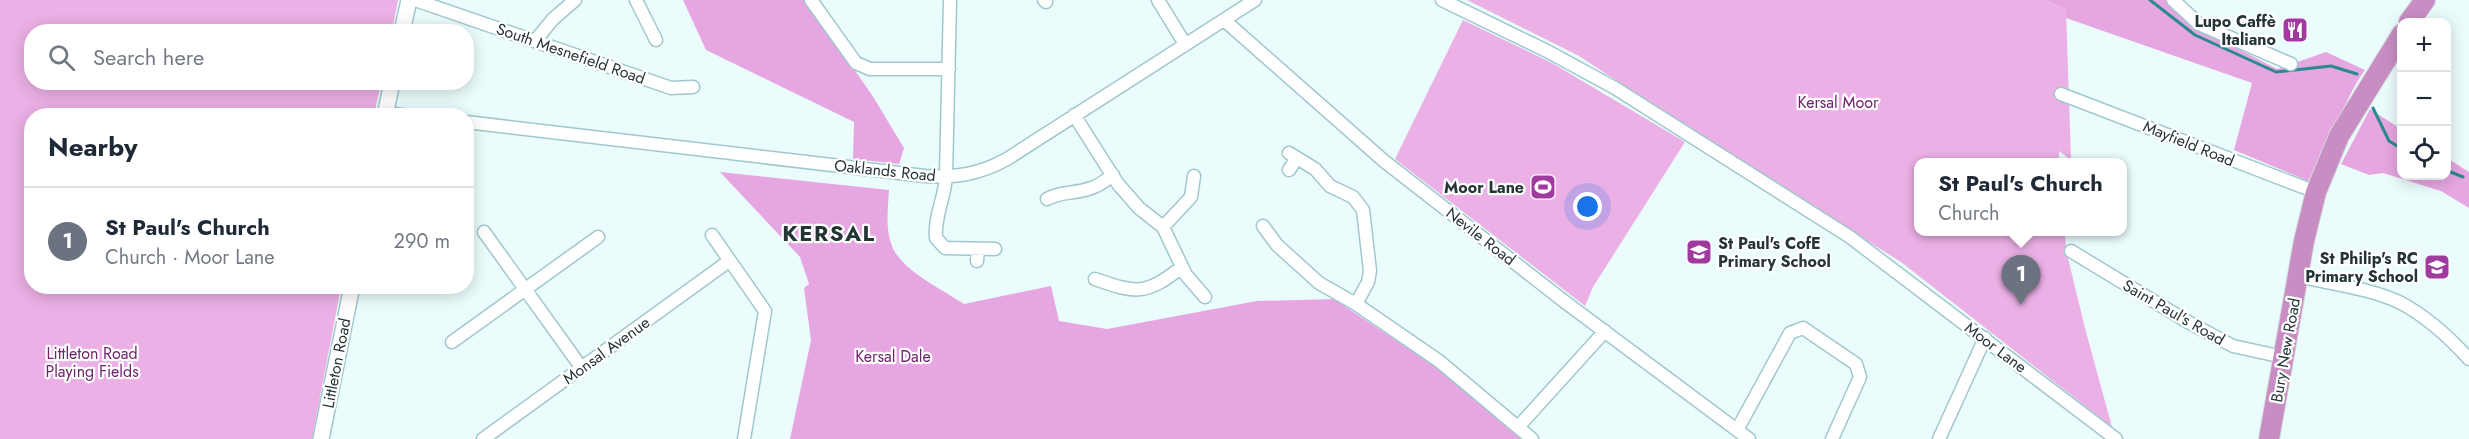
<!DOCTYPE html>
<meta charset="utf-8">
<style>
:root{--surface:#fff;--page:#f2f2f3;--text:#1f2937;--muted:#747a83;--line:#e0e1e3;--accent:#a13a9e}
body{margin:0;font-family:Jost,sans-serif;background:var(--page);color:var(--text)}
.controls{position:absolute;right:18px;top:18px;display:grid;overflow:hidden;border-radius:12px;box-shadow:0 3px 15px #0003}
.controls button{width:54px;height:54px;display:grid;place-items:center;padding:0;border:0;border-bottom:2px solid var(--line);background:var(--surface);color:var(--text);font:30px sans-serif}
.you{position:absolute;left:1588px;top:207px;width:21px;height:21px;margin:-15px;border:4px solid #fff;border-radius:50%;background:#1a73e8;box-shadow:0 0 0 9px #1a73e833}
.badge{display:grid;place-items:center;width:39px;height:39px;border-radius:50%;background:var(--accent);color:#fff;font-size:20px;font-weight:700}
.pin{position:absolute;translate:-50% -50px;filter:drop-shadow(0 2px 3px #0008)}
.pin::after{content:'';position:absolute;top:32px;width:21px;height:18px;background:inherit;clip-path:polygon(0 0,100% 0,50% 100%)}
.popup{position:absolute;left:1914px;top:158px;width:213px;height:78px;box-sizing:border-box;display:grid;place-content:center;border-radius:12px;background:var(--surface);filter:drop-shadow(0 2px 4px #0005);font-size:20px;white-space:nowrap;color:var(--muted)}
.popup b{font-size:22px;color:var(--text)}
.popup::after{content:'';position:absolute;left:50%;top:100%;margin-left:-12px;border:12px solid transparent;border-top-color:var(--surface)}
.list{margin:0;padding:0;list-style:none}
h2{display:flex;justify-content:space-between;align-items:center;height:78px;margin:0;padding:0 24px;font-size:26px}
h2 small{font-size:20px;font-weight:400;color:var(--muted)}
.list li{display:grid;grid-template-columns:39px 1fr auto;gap:18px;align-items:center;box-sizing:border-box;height:108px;padding:0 24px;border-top:2px solid var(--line)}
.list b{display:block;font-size:22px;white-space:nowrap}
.list p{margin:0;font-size:20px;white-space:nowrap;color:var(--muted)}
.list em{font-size:20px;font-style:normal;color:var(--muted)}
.icon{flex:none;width:33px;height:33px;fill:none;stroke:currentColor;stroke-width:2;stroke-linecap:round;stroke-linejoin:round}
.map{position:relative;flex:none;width:2469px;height:439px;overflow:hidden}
.search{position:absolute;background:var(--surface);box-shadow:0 3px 15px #0003;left:24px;top:24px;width:450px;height:66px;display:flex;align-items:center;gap:15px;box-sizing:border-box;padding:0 21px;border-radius:24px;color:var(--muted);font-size:22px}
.panel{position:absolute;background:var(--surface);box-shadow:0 3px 15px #0003;left:24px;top:108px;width:450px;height:186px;border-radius:24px}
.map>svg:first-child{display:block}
</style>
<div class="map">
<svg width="2469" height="439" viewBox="0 0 2469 439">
<rect width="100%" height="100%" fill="#ebfcfd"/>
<path fill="#ebb0e6" d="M0,0H398L392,31L32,32V82L381,83L374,115L32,116V286L341,287L312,439H0Z
M1467,0H2044L2066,9L2071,160L2059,151V162H1919V232H2065L2066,250L2086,332L2112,427L1901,262L1752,169L1579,56Z
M1463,20L1552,63L1685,142L1593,287L1585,306L1395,159Z"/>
<path fill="#e6a6e1" d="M683,0H806L872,95L904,148L899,164L853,159L854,122L706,50Z
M2044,0H2165L2198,28L2277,69L2326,52L2365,70C2340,104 2333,148 2308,181L2234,150L2252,83L2066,18V9Z
M2370,109L2401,129L2402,176H2446L2447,158L2469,172V208L2441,191L2383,173L2369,175L2341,164Z
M720,172L889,190C888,208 885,229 892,246C901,270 943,290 964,304L1051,286L1059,321L1107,329L1257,301L1334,299L1434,366L1521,439H790L811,340L804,288L809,284L800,257Z"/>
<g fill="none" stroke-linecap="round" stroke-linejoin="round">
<path stroke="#2b8990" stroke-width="3" d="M2150,0L2195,35L2276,72L2331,66L2357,74
M2373,108L2389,141L2402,149
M2446,170L2463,177"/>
<g stroke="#a0c8cc" stroke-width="15">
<path id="minor" d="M415,0L671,88L693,87
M636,0L656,40
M811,0L856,63L870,69H949
M950,0L946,176C945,198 934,216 936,238L945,248L995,249
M1044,0L1046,2
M1158,0L1185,44
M1442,0L1547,51L1615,88L1850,237L2116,439
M2173,0L2199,24L2291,64
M1224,20L1384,161L1565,302L1749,439
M535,41L553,19L575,0
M2061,94L2316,192
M386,113L408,116
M1074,115L1118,184L1139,208L1163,227L1186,275L1205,297
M466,122L925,176C956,178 980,174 1007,159L1255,0
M1289,153L1315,169L1330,186L1353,197L1363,210L1370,271L1368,282L1356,304
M1289,170L1297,158
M1047,199C1061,191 1076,194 1091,188C1099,186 1106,180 1113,175
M1263,226L1277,245L1319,283L1356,304L1439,361L1532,439
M1163,227L1191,197L1194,176
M484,232L581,367
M712,235L765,311L744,439
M2071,251L2188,322L2233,346L2283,357
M977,261L978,249
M2298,276C2331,284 2370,288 2401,303C2427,317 2450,338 2469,359
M1095,279C1137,294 1146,295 1182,267
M452,342L598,237
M1519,426L1605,331
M1737,430L1790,333L1803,328L1856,364L1860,377L1832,439
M483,439L729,261
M1939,439L1985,338"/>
</g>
<g stroke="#a0c8cc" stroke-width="18">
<path id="tertiary" d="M402,32L409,0
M385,116L392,82
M321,439L352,286"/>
</g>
<g stroke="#d3d7d7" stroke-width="22">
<path id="trunk" d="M2409,22L2425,0
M2269,439L2304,241L2316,192L2339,136L2402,34"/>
</g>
<use href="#minor" stroke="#fff" stroke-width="12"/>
<use href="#tertiary" stroke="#fff" stroke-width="15"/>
<use href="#trunk" stroke="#c88ec4" stroke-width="20"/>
</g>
<defs>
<g id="restaurant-square" transform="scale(1.35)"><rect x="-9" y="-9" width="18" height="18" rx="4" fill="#a13a9e" stroke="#fff"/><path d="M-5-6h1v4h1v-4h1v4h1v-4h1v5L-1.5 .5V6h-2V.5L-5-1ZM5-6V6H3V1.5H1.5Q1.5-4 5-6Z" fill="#fff"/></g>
<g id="stadium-square" transform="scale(1.35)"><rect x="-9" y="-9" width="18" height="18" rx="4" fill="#a13a9e" stroke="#fff"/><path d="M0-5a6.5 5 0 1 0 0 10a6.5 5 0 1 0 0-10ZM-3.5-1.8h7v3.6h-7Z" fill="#fff"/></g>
<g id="school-square" transform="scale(1.35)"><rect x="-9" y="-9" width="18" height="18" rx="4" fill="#a13a9e" stroke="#fff"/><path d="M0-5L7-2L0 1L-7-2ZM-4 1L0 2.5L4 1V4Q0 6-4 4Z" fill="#fff"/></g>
</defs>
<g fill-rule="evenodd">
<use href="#restaurant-square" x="2295" y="30"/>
<use href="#stadium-square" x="1543" y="187"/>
<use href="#school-square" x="1699" y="252"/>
<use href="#school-square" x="2437" y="267"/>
</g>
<g text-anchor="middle" stroke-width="4.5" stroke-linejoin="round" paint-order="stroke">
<g font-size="16" font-weight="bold" fill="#253537" stroke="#fff" text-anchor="end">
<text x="2276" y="27">Lupo Caffè<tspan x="2276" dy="18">Italiano</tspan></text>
<text x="1524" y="193">Moor Lane</text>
<text x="1718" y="249" text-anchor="start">St Paul's CofE<tspan x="1718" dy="18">Primary School</tspan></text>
<text x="2418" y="264">St Philip's RC<tspan x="2418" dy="18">Primary School</tspan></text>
</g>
<g font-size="16" fill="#253537" stroke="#fff">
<text transform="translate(571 53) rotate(19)" y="6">South Mesnefield Road</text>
<text transform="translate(2189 143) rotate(22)" y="6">Mayfield Road</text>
<text transform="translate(885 170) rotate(6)" y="6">Oaklands Road</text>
<text transform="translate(1481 236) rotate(38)" y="6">Nevile Road</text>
<text transform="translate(2174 312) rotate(30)" y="6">Saint Paul's Road</text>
<text transform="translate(1996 347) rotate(37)" y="6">Moor Lane</text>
<text transform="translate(606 350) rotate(-36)" y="6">Monsal Avenue</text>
<text transform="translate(2285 350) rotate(-80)" y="6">Bury New Road</text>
<text transform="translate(336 363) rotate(-79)" y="6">Littleton Road</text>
</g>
<g font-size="16" fill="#6d246a" stroke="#fff">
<text x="1838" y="108">Kersal Moor</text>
<text x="92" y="359">Littleton Road<tspan x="92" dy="18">Playing Fields</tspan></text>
<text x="893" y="362">Kersal Dale</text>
</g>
<g font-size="22" font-weight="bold" letter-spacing="1.5" fill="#253537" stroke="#fff">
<text x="829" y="241">KERSAL</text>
</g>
</g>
</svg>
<div class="controls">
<button>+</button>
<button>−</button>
<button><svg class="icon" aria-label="locate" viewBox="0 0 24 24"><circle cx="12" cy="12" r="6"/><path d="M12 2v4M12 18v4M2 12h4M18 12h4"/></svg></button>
</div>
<div class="you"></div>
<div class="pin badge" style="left:2021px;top:305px;background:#6b7280">1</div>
<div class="popup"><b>St Paul's Church</b>Church</div>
<div class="search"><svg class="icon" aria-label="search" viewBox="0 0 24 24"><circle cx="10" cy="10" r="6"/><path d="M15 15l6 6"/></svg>Search here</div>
<section class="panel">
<h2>Nearby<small></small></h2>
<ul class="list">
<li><span class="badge" style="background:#6b7280">1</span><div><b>St Paul's Church</b><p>Church · Moor Lane</p></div><em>290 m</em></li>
</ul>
</section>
</div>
